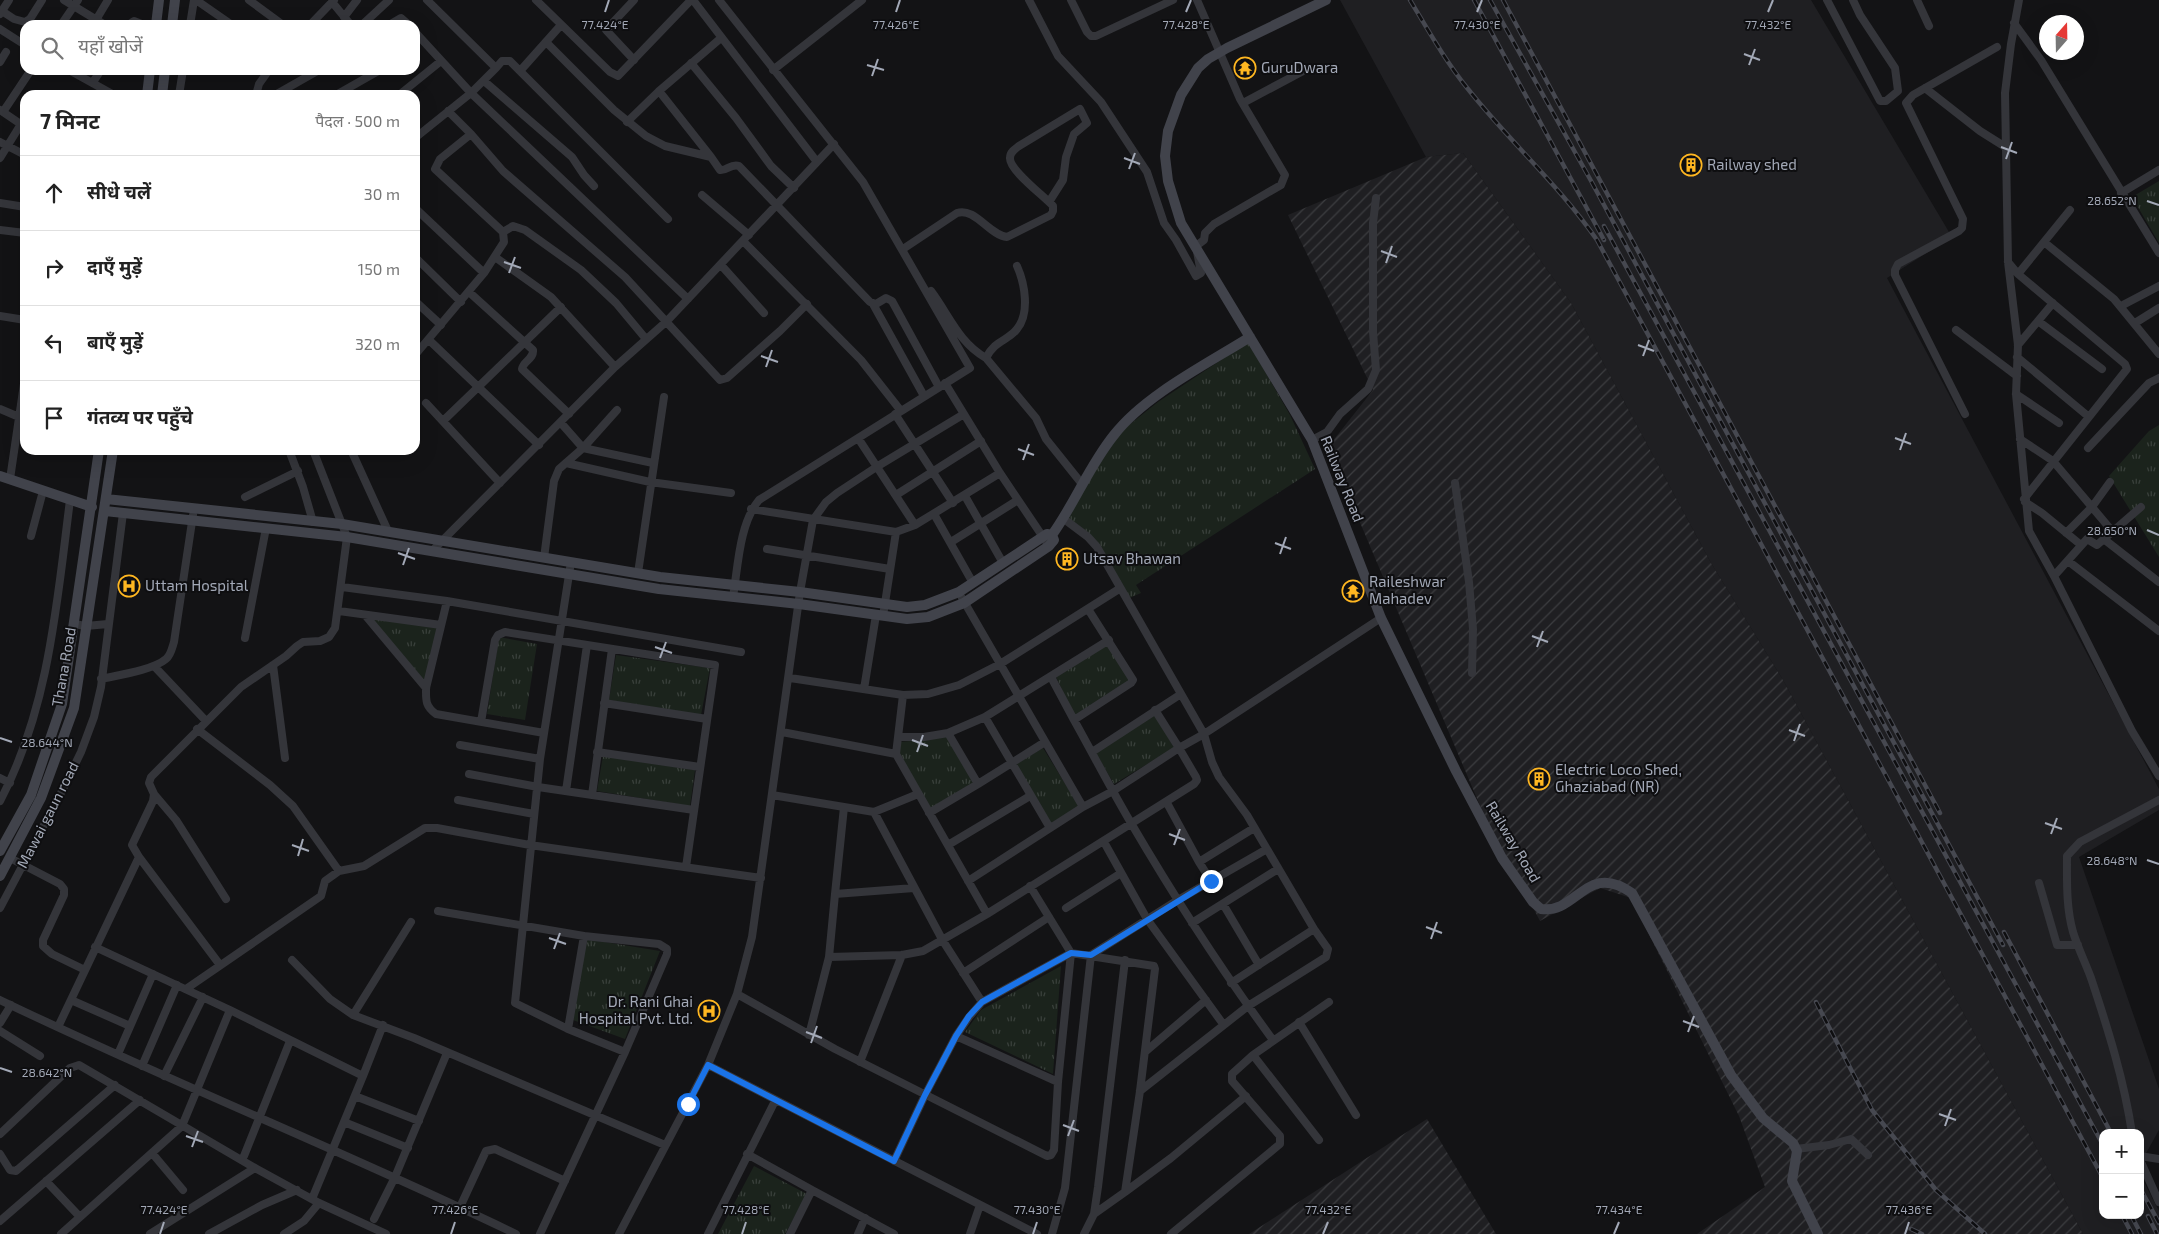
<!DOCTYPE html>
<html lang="hi">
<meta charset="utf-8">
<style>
:root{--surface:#fff;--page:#f6f6f6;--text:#222;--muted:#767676;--line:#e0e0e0}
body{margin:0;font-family:"Exo 2","Noto Sans Devanagari",sans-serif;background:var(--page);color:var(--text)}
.controls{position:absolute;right:15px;bottom:15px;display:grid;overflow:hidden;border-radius:10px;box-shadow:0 5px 20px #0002}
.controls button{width:45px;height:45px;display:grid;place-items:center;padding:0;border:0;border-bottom:1px solid var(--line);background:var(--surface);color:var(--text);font:25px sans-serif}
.compass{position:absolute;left:2039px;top:15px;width:45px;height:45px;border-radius:50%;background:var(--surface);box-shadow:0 5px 20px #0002;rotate:20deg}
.stop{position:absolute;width:15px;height:15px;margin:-11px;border:4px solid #1a73e8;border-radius:50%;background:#fff}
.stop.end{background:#1a73e8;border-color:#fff;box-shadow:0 1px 5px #0008}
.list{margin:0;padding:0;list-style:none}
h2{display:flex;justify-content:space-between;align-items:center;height:65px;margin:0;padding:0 20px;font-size:21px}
h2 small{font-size:16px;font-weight:400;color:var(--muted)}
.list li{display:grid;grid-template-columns:32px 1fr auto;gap:15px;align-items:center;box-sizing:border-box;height:75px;padding:0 20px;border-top:1px solid var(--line)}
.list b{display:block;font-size:19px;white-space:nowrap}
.list em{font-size:16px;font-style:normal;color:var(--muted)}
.icon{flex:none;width:28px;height:28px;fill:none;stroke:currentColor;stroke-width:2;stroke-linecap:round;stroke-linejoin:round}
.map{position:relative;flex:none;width:2159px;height:1234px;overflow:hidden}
.search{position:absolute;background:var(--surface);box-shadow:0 5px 20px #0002;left:20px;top:20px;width:400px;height:55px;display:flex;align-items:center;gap:12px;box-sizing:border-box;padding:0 18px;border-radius:15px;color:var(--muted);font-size:19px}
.panel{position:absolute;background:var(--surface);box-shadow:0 5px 20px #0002;left:20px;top:90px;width:400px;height:365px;border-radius:15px}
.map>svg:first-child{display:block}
</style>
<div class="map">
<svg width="2159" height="1234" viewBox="0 0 2159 1234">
<defs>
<pattern id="industrial-furrows" width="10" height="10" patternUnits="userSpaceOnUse" patternTransform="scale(1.25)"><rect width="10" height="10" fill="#1f1f22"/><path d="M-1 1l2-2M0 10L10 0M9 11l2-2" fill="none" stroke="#3c3d40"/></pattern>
<pattern id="grass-tufts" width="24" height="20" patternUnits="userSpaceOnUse" patternTransform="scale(1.25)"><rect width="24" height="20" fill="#1b231c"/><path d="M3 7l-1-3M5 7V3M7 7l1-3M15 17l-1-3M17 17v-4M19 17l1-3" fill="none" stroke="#39403b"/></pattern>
</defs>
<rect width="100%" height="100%" fill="#131315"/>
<path fill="#1f1f22" d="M1340,0H1811L1952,237L1887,278L2159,789V810L2079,857L2159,1089V1130L2140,1164V1133H2103V1215H2140V1168L2144,1182L2159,1211V1234H2083L1783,680L1711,563L1571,303L1463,153L1426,157Z"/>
<path fill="url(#industrial-furrows)" d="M1463,153L1571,303L1711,563L1783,680L2083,1234H1697L1765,1187L1739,1116L1631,898L1600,888L1540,921L1484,815L1328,447L1373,390L1288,215L1426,157Z
M1427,1119L1496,1234H1249Z"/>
<path fill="url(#grass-tufts)" d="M2159,181V243L2132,197Z
M1245,344H1249L1290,415L1315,469L1136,585L1141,593L1127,599C1111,567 1101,534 1066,518L1119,433L1158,402Z
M2159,425V557L2109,476L2149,431Z
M371,618L438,627L424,683Z
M499,637L537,644L525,720L487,714Z
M1107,645L1130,681L1075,716L1056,677Z
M616,655L710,668L701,715L609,700Z
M1154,713L1174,748L1114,784L1096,753Z
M947,735L975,783L930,810L898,753L899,742L923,740Z
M1043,748L1079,806L1051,823L1015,765Z
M603,756L695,770L690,806L597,791Z
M586,939L660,951L625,1039L573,1020Z
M1061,966L1053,1074L965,1032L981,1010Z
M754,1166L807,1194L785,1234H718Z"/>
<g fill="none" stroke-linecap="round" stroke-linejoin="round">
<path stroke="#34353a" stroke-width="8" d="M64,0L105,25
M196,0L232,25
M249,0L283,25
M427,0L496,68L502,61H510L668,219
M536,0L610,72L618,76L691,0
M634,0L606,30L634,60
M693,0L817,162
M719,0L863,182L970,368L759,500C739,524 738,567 733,597
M1029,0L1058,56L1101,102L1147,172L1164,223L1176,240L1196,276L1201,273L1196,246L1204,240L1205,233L1214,224L1281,185L1285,175L1240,99L1197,0
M1071,0L1087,32L1091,36H1096L1173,0
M1827,0L1880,101H1886L1898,91L1895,68L1860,15L1853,0
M1917,0L1929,26
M2019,0L2011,44L2005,93L2008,262L2018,345L2016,394L2029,531L2054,576L2132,731L2159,776
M332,2L351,25
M2,11L14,19L25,22L30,19L42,0
M0,14L9,0
M344,17L357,0
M2014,23L2041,60L2159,253
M61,25L78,0
M93,25L108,0
M128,25L134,21L144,25
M190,25L194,0
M310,25L334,0
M362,25L389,0
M389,25L401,18L409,25
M0,29L25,45
M415,32L471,93L688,299
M546,42L614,110L646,136L665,146L711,157L720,170C727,171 731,163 739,166L870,302L876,304L886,298L892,301L939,387
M0,62L6,52
M691,63L736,118L771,166L794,188
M69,70L114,95
M773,70L862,0
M520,71L561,25
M484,81L572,157L584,175L594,186
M93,82L101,70
M1925,88L1980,131L2007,148
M659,91L711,157
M179,95L183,70
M256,95L259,84L269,70
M275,95L319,70
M336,95L380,70
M399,95L441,61
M1243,103L1305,70
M0,110L25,127
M448,111L471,134L503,171L625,277L720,380L727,378L780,331L807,304
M3,112L31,70
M627,122L659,91L721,38
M415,138L471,93L496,68
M0,142L25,155
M0,158L21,124
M2121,193L2159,170
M702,195L749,235
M0,203L25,207
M415,208L484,273
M0,230L25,233
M503,232L513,226L525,230L581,270L616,303L646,339
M743,241L861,360L901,411
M2044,242L2114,299L2159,354
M903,249L957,213C975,207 989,235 1007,237L1051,215L1053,211V206C1044,196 1009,170 1010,158C1010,152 1015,149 1019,146L1080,109L1087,123L1074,134L1066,157L1063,180L1049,202
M415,257L461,302
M495,257L551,297L615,367
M2008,262L2018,274L2125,364L2127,369L2024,499
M721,265L764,313
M1017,266C1025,284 1030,313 1017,329C1008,341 995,340 986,358L1036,418L1046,439L1082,484
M2018,274L2070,210
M931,291C949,315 959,343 986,358
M469,292L533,350C534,359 523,361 522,369L569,414
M415,301L441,325
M873,304L924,396
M2121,306L2159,286
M0,316L25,320
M2038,321L2102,369
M2135,323L2159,308
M1956,330L2017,376
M429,340L539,445
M2018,345L2053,303
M415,355L484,273L504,242L503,232L435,169L440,159L471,134
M2017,357L2089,417
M945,383L1000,473L1049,546
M2016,394L2059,423
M426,403L500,483
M0,409L19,417
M895,414L953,503
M1965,414L1895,275V270L1898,264L1959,231L1962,228L1963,219L1906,103L1913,95L1997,47
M443,421L561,307
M561,423L583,448L653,463
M858,438L915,525
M2020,439L2053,461L2113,532
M1312,440L1327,432L1340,414L1368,389L1376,370L1373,332V223L1376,198
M2088,448L2149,383L2159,378
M289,450L303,487L313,522
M351,450L388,531
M566,463L650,482L731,493
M10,479L25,377
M1455,483L1469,582L1473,629L1472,673
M896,495L981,441
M965,496L1003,563
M245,497L298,471
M2025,502L2042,513L2081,545
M751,509L896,532
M934,514L973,583
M1064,519L1088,537L1097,547L1204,734L1212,762L1219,777L1247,815L1314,929L1328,949L1326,957L1248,1006L1140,1091
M2066,533L2092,507L2110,482
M31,536L43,491
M2105,540L2159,582
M951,542L1018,500
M767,549L890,569
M432,551L615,367L667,321L834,144
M544,558L554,481L559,469L583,448L617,410
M2068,561L2159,631
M571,562L540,759L515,1003L568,1029L625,1052
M638,573L664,397
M2054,576L2087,539L2097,545L2141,507
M342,587L447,601L741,652
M962,598L1083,807L968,881
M447,601L426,688C426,700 425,706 436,714L544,733
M339,611L441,625
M365,615L426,688
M883,616L896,532L915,525L1000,473
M74,624L86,626L108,624
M245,638L266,528
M273,665L285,758
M154,666L206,721
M1051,677L1074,720L1131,683L1133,680L1088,609
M790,678L903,695L928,694L959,685L1000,664L1119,589
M101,679C119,675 153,670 166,659C171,655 172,648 174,642L193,515
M864,689L876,615
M604,703L707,719
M985,717L1050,828
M1074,720C1093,754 1111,789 1131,823C1175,898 1222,971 1273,1040
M481,722L495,640L498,635L505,632L715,665L686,867
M197,729L270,785L293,806L339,871
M782,732L896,754L987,914
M898,737H924L948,733L985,717L1109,640
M460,745L540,759
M597,752L700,767
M1092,752L1181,694
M896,754L903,695
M469,774L538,787L694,810
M0,778L10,783
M978,784L1045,742
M566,791L587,645
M154,794L176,820L226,899
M592,795L612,649
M772,795L844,807
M458,800L534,814
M0,801C49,709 57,602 70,500
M1167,803L1199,862L1254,828
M1083,807L1113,791L1179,748L1155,710
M874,812L943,941L982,1002
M929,813L978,784L948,733
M1104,842L1147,919L1223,1024
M948,845L1030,796
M139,857L220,965
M10,858L60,884L64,889V895L43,940V946L52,954L85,970
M1199,862L1211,881
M2039,883L2057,945H2078
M1030,886L1071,953L982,1002L969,1017L956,1036L1058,1082
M914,888L835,894L844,807L874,812L918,794
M1223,904L1259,965
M0,908L61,793L81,752L94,717L101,687L123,513
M1066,908L1121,873
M438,911L584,936L659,944L667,949V954L625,1052L540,1234
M1192,923L1278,869
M829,957L835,894
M292,960L330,999L353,1015L414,1038L665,1145
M963,973L1049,917
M1231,983L1314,929
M186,989L321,896L325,881L339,871L364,866L425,828H437L530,845L761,878
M737,994L835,1049L1047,1156L1051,1155L1054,1150L1058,1082L1071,953L1154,966L1155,969L1140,1091L1125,1192L1094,1214
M0,1000C170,1082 346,1152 516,1234
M71,1000L130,1026
M230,1010L363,1076L383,1025
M353,1015L411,922
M1299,1022L1356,1115
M0,1023L11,1005
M58,1027L139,857L132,845L153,801L154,794L149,783L151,777L241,687L286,656L297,646L303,642L320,641L329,637L335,628L347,537L313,450
M568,1029L584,936
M0,1031L40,1056
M809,1035L829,957L902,955L923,951L987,914L1194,784L1197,780L1196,777L1179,748L1204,734L1381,618
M1145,1052L1206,1000
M118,1054L153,974
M1253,1055L1319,1140
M860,1062L902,955
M708,1065L1037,1234
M142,1066L177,985
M164,1076L203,997
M355,1096L419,1121
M344,1122L408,1148
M2132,1133C2124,1080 2108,1029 2091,978C2085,962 2078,948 2073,932C2066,907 2067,881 2067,856L2080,842L2159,800
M0,1134L70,1068L79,1065L255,1168L319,1203L386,1234
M1796,1149L1829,1145L1851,1139L1868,1155
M152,1153L183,1190
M0,1154L10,1170L16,1171L115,1085
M747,1154L812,1190L790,1234
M244,1156L290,1041
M2140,1156L2159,1159
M2140,1160L2159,1202
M894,1161L925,1095L956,1036
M46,1181L80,1217L182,1126L230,1010L95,947
M812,1190L894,1234
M1125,1192L1171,1158L1246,1096
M312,1199L363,1076
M460,1207L486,1151L495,1149L565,1181
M374,1219L395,1177L447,1053
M0,1221L140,1100
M61,1234L80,1217
M150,1234L255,1168
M209,1234L262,1205L297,1190
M284,1234L304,1221L319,1203
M619,1234L708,1065L737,994L752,937L800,592L813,520L826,502L837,493L878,466L964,414
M708,1234L775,1101
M858,1234L865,1218
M970,1234L980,1205
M1052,1234L1065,1188L1091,955L1178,900L1267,849
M1084,1234L1094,1214L1098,1187L1125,960
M1171,1234L1280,1144V1136L1232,1081V1074L1253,1055L1329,1002"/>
<path stroke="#41434b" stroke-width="10" d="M1326,0L1227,48L1208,59L1198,68L1181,95L1168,131L1165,156L1168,181L1181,223L1312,440L1381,618L1456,771L1502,858L1533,902L1541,909C1578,914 1586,861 1632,893L1731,1075L1763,1118L1793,1143L1797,1151L1792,1181L1818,1234
M156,25L159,0
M172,25L175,0
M147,95L150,70
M162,95L165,70
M0,476L92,507
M106,499L342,524L660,577L800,592L907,607L925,605L959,592L1047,534L1052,535
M105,511L347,537L659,589L799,604L907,619L928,617L964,603L1049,546L1054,540L1052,535
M1052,535C1075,503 1089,466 1114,435C1145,395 1207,364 1250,337
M0,851L31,795L62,704L99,450
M0,876L41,798L74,708L113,450"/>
<g stroke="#464850" stroke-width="4.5">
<path id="rail" d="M1410,0C1428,30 1446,62 1468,89C1510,142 1558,184 1597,240L2103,1178
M1474,0L1604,240
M1490,0L1590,179L2003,945
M1503,0L1940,813
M1604,226L2103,1145
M2004,932L2111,1133
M1816,1002L1872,1110L1936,1190L1985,1234
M2140,1188L2159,1223
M2122,1215L2132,1234
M2131,1215L2141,1234
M2148,1216L2157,1234
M1911,1229L1922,1234"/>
</g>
<use href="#rail" stroke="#0e0e10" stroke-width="2.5" stroke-dasharray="8" stroke-linecap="butt"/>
</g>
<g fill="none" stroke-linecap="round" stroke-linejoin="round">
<path stroke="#1a73e8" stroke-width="6" d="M688,1104L708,1065L894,1161L925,1095L956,1036L969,1016L982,1002L1071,953L1091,955L1211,881"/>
</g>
<path fill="none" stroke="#a3a9b7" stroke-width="2" d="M605,12L609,0M896,12L900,0M1186,12L1191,0M1477,12L1482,0M1768,12L1773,0M1744,54L1760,60M867,65L884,70M1749,65L1755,49M872,76L878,59M2001,147L2017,153M1124,158L1140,164M2006,159L2012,142M1129,169L1135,153M2147,201L2159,205M1381,251L1397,257M504,262L521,268M1386,263L1392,246M509,273L515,257M1638,345L1654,351M761,356L778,362M1643,356L1649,340M766,367L772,350M1895,438L1911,444M1018,449L1034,455M1900,450L1906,433M1023,460L1029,444M2147,530L2159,535M1275,543L1291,549M398,553L415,559M1280,554L1286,537M403,565L409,548M1532,636L1548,642M655,647L672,653M1537,647L1543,631M660,658L666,642M1789,730L1805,736M0,738L12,742M912,740L928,746M1794,741L1800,724M917,752L923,735M2045,823L2062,829M1169,834L1185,840M2051,834L2057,818M292,845L309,851M1174,845L1180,829M298,856L303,839M2147,860L2159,864M1426,927L1442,933M549,938L566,944M1431,939L1437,922M554,949L560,933M1683,1021L1699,1027M806,1032L822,1038M1688,1032L1694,1016M811,1043L817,1026M0,1068L12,1072M1939,1114L1956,1120M1063,1125L1079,1131M1945,1126L1951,1109M186,1136L203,1142M1068,1136L1074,1120M192,1147L198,1131M160,1234L164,1222M451,1234L455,1222M742,1234L746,1222M1033,1234L1037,1222M1323,1234L1328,1222M1614,1234L1619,1222M1905,1234L1909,1222"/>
<defs>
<g id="temple-ring" transform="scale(1.125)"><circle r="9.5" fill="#0e0e10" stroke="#ffb721" stroke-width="1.5"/><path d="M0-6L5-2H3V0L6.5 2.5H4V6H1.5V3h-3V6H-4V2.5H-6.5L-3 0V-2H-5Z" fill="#ffb721"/></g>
<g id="building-ring" transform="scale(1.125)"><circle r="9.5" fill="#0e0e10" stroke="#ffb721" stroke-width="1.5"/><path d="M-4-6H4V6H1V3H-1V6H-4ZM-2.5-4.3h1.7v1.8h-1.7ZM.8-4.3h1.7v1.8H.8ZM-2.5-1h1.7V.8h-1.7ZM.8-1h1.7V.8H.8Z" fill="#ffb721"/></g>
<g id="hospital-ring" transform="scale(1.125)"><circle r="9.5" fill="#0e0e10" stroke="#ffb721" stroke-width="1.5"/><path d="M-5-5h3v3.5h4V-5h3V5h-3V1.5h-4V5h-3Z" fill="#ffb721"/></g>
</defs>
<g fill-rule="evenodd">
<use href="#temple-ring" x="1245" y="68"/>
<use href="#building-ring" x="1691" y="165"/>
<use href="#building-ring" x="1067" y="559"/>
<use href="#hospital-ring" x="129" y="586"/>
<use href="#temple-ring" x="1353" y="591"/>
<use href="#building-ring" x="1539" y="779"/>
<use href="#hospital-ring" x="709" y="1011"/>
</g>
<g text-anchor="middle" stroke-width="4" stroke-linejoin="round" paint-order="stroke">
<g font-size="15" fill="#a3a9b7" stroke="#0e0e10" text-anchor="start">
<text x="1261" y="73">GuruDwara</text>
<text x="1707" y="170">Railway shed</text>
<text x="1083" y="564">Utsav Bhawan</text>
<text x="1369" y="587">Raileshwar<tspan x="1369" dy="17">Mahadev</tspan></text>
<text x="145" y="591">Uttam Hospital</text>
<text x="1555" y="775">Electric Loco Shed,<tspan x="1555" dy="17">Ghaziabad (NR)</tspan></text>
<text x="693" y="1007" text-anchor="end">Dr. Rani Ghai<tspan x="693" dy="17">Hospital Pvt. Ltd.</tspan></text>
</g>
<g font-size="15" fill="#a3a9b7" stroke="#0e0e10">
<text transform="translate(1342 479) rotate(68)" y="5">Railway Road</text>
<text transform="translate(64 667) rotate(-80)" y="5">Thana Road</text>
<text transform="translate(48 815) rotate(-63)" y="5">Mawai gaun road</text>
<text transform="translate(1513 842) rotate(59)" y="5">Railway Road</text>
</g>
</g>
<g font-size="12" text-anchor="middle" fill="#a3a9b7" stroke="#0e0e10" stroke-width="4" stroke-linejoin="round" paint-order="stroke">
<text x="605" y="29">77.424°E</text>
<text x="896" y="29">77.426°E</text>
<text x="1186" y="29">77.428°E</text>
<text x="1477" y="29">77.430°E</text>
<text x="1768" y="29">77.432°E</text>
<text x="2112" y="205">28.652°N</text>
<text x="2112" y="535">28.650°N</text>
<text x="47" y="747">28.644°N</text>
<text x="2112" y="865">28.648°N</text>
<text x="47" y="1077">28.642°N</text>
<text x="164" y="1214">77.424°E</text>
<text x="455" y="1214">77.426°E</text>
<text x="746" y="1214">77.428°E</text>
<text x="1037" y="1214">77.430°E</text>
<text x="1328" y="1214">77.432°E</text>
<text x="1619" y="1214">77.434°E</text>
<text x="1909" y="1214">77.436°E</text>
</g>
</svg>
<div class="controls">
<button>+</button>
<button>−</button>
</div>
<svg class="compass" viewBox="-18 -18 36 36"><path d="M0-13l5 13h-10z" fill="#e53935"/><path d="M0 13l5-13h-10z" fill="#767676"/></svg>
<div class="stop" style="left:688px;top:1104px"></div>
<div class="stop end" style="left:1211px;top:881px"></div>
<div class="search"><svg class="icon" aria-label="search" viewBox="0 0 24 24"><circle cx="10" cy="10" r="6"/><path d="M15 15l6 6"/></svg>यहाँ खोजें</div>
<section class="panel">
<h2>7 मिनट<small>पैदल · 500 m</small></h2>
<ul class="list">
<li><svg class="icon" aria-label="ahead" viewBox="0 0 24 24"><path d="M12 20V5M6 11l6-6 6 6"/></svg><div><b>सीधे चलें</b></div><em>30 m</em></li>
<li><svg class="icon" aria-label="right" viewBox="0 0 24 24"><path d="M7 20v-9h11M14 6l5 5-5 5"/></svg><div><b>दाएँ मुड़ें</b></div><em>150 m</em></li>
<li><svg class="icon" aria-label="left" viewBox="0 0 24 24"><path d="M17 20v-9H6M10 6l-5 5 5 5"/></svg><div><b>बाएँ मुड़ें</b></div><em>320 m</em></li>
<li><svg class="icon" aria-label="arrive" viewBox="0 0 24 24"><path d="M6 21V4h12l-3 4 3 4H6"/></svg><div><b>गंतव्य पर पहुँचे</b></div></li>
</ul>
</section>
</div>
